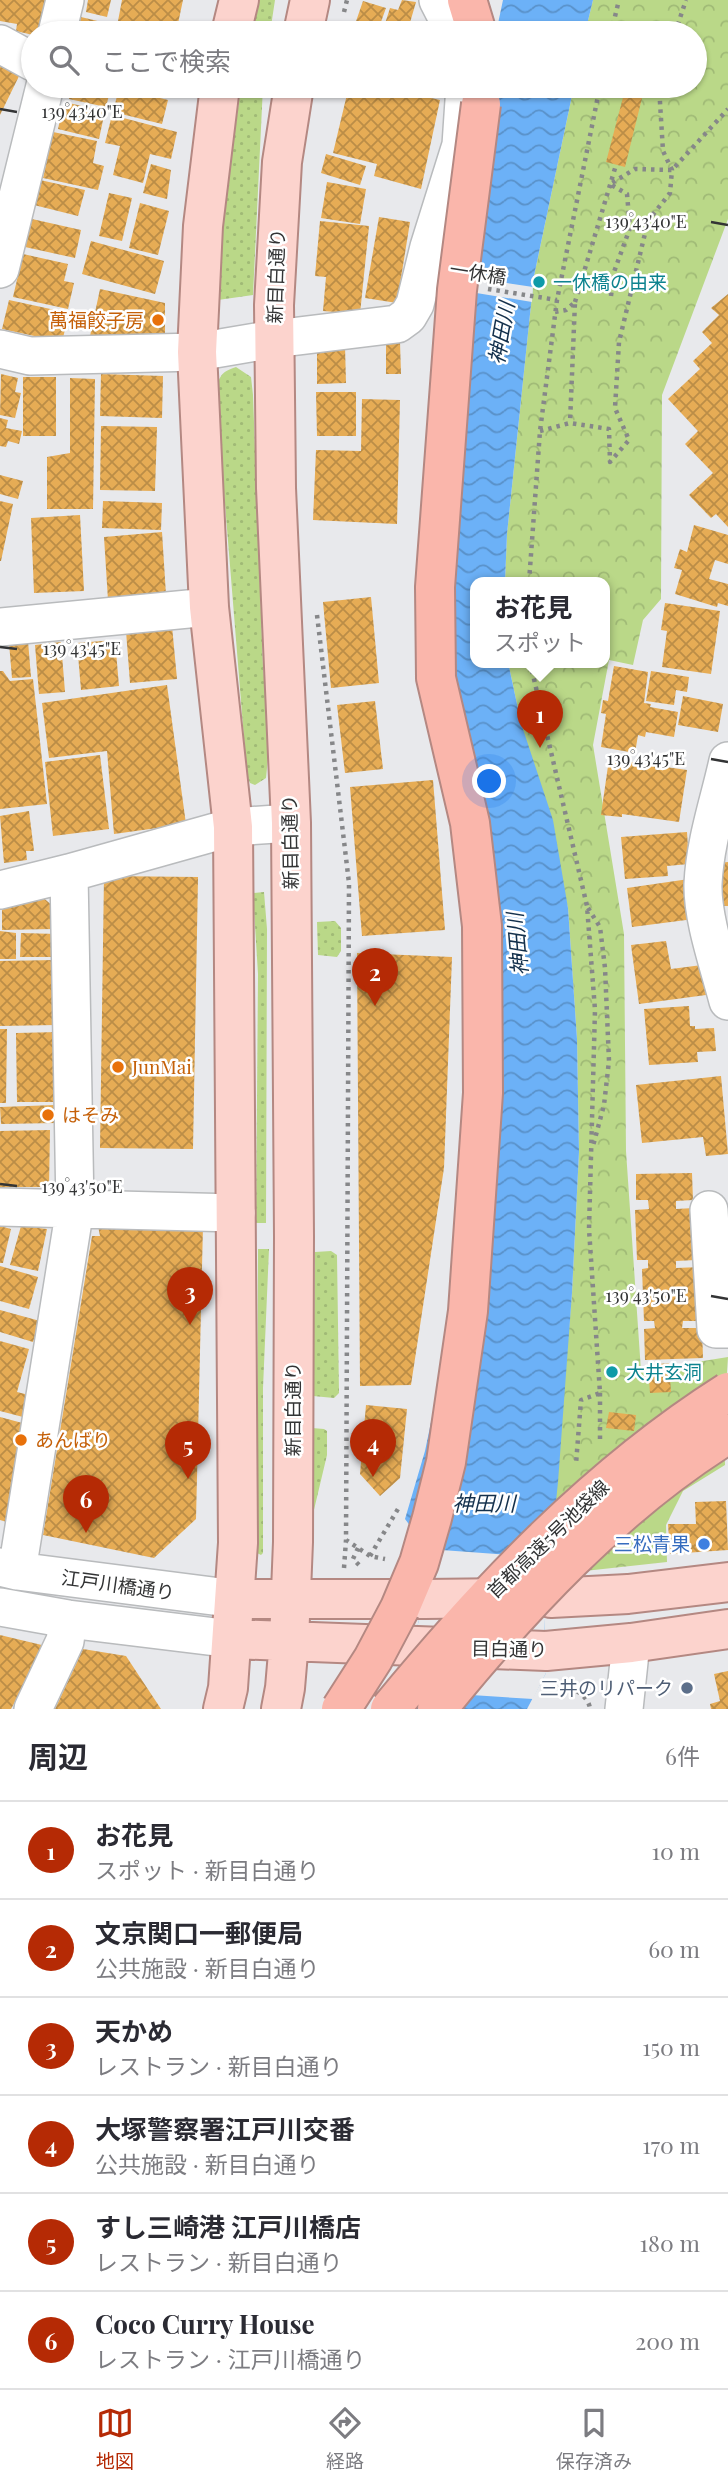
<!DOCTYPE html>
<html lang="ja">
<meta charset="utf-8">
<style>
:root{--surface:#fff;--page:#f7f7f7;--text:#2b2b33;--muted:#7c7c81;--line:#e1e1e2;--accent:#b52a05}
body{margin:0;font-family:"Playfair Display","Noto Sans JP",serif;background:var(--page);color:var(--text)}
.you{position:absolute;left:490px;top:782px;width:24px;height:24px;margin:-18px;border:5px solid #fff;border-radius:50%;background:#1a73e8;box-shadow:0 0 0 10px #1a73e833}
.badge{display:grid;place-items:center;width:46px;height:46px;border-radius:50%;background:var(--accent);color:#fff;font-size:23px;font-weight:700}
.pin{position:absolute;translate:-50% -58px;filter:drop-shadow(0 2px 4px #0008)}
.pin::after{content:'';position:absolute;top:37px;width:24px;height:21px;background:inherit;clip-path:polygon(0 0,100% 0,50% 100%)}
.popup{position:absolute;left:470px;top:577px;width:140px;height:91px;box-sizing:border-box;display:grid;place-content:center;border-radius:14px;background:var(--surface);filter:drop-shadow(0 2px 5px #0005);font-size:23px;white-space:nowrap;color:var(--muted)}
.popup b{font-size:26px;color:var(--text)}
.popup::after{content:'';position:absolute;left:50%;top:100%;margin-left:-14px;border:14px solid transparent;border-top-color:var(--surface)}
.list{margin:0;padding:0;list-style:none}
h2{display:flex;justify-content:space-between;align-items:center;height:91px;margin:0;padding:0 28px;font-size:30px}
h2 small{font-size:23px;font-weight:400;color:var(--muted)}
.list li{display:grid;grid-template-columns:46px 1fr auto;gap:21px;align-items:center;box-sizing:border-box;height:98px;padding:0 28px;border-top:2px solid var(--line)}
.list b{display:block;font-size:26px;white-space:nowrap}
.list p{margin:0;font-size:23px;white-space:nowrap;color:var(--muted)}
.list em{font-size:23px;font-style:normal;color:var(--muted)}
.icon{flex:none;width:38px;height:38px;fill:none;stroke:currentColor;stroke-width:2;stroke-linecap:round;stroke-linejoin:round}
.map{position:relative;flex:none;width:728px;height:1709px;overflow:hidden}
.search{position:absolute;background:var(--surface);box-shadow:0 2px 5px #0004;left:21px;right:21px;top:21px;height:77px;display:flex;align-items:center;gap:18px;box-sizing:border-box;padding:0 24px;border-radius:38px;color:var(--muted);font-size:26px}
.sheet{height:679px;background:var(--surface)}
nav{display:flex;justify-content:space-around;align-items:center;box-sizing:border-box;height:98px;border-top:2px solid var(--line);background:var(--surface);font-size:19px;color:var(--muted)}
nav a{display:grid;justify-items:center;gap:4px}
nav .on{color:var(--accent)}
.map>svg:first-child{display:block}
</style>
<div class="map">
<svg width="728" height="1709" viewBox="0 0 728 1709">
<defs>
<pattern id="grass-dots" width="8" height="8" patternUnits="userSpaceOnUse" patternTransform="scale(1.75)"><rect width="8" height="8" fill="#bad888"/><path d="M2 2h.1M6 6h.1" fill="none" stroke="#a0ba76" stroke-width="1.8" stroke-linecap="round"/></pattern>
<pattern id="park-crowns" width="20" height="18" patternUnits="userSpaceOnUse" patternTransform="scale(1.75)"><rect width="20" height="18" fill="#bad888"/><path d="M2 6a3 3 0 1 1 6 0M12 15a3 3 0 1 1 6 0" fill="none" stroke="#a0ba76"/></pattern>
<pattern id="water-waves" width="16" height="10" patternUnits="userSpaceOnUse" patternTransform="scale(1.75)"><rect width="16" height="10" fill="#6cb1f7"/><path d="M0 5q4-4 8 0t8 0" fill="none" stroke="#5991c9"/></pattern>
<pattern id="building-cross-hatch" width="8" height="8" patternUnits="userSpaceOnUse" patternTransform="scale(1.75)"><rect width="8" height="8" fill="#e6ac55"/><path d="M0 0l8 8M0 8l8-8" fill="none" stroke="#bb8d47"/></pattern>
</defs>
<rect width="100%" height="100%" fill="#e8e9ec"/>
<path fill="url(#grass-dots)" d="M258,0H275L270,33H251Z
M241,86H263L253,295L218,300L221,236Z
M236,367L251,377L253,395L263,667L270,738L266,778L255,785L250,783L247,775L216,393C219,377 220,372 236,367Z
M264,892L267,929L266,1223H256L258,974L253,893Z
M335,921L341,928V951L337,957L318,955L317,922Z
M258,1249H269L263,1388V1553L261,1555L257,1553Z
M331,1251L337,1255L339,1393L334,1398L313,1396L315,1252Z
M312,1428L324,1429L327,1431V1455L313,1514Z"/>
<path fill="url(#park-crowns)" d="M593,0H728V219L662,395L661,599L643,620L633,665L609,660L593,745L624,934L626,1151L641,1371L728,1357L724,1415L725,1465L683,1491L666,1525L667,1562L548,1575L572,1293L579,1152L577,1039L568,908L521,723L508,662H605V582H505L507,534L534,276L574,86H695V33H585Z"/>
<path fill="url(#water-waves)" d="M503,0H593L585,33H496Z
M485,86H574L534,276L507,534L505,582H475V662H508L521,723L553,820L568,908L577,1039L579,1152L572,1293L558,1482L544,1618L546,1673L527,1709H384L408,1662L435,1559L405,1519L425,1451L441,1374L469,1141L467,874L421,670Z"/>
<path fill="#e8e9ec" d="M449,274L533,287L532,302L446,288Z
M428,1549L550,1558L544,1619L546,1673L533,1699L394,1690L408,1662L435,1559Z"/>
<path fill="url(#building-cross-hatch)" d="M0,0H49L43,33L33,35L16,31L17,24L0,21Z
M88,0H111L107,17L86,12Z
M122,0H183L176,33L118,21Z
M402,0L416,2L407,33H382L390,8L398,10Z
M363,1L386,8L377,33H352Z
M81,17L114,25L112,33H77Z
M0,59L22,70L0,115Z
M72,86L111,87L106,107L69,99Z
M124,86H169L167,96Z
M349,86H378L440,100L421,189L374,176L377,164L333,153Z
M626,86H645L625,167L606,162Z
M119,88L168,100L162,124L113,112Z
M64,102L105,111L99,139L58,129Z
M112,115L177,132L171,159L150,154L143,183L113,175L120,146L105,143Z
M53,132L97,141L93,163L104,166L98,190L43,178Z
M326,154L366,166L360,185L321,173Z
M151,164L171,170L167,199L143,193Z
M40,180L85,190L78,216L34,205Z
M327,182L366,189L360,224L321,218Z
M109,193L132,198L122,241L99,236Z
M140,203L169,211L158,255L129,248Z
M379,217L410,222L397,303L365,298Z
M32,219L81,230L75,258L25,247Z
M320,221L369,226L360,314L323,311L326,277L315,276Z
M91,241L164,261L155,294L82,274Z
M23,254L68,264L64,281L74,283L68,309L13,297Z
M100,289L165,303V340L90,336Z
M728,294V527L716,514L711,518L689,495L713,473L685,444L698,431L668,399L700,369L693,361L712,343L702,332L719,315L711,308Z
M9,300L69,313L62,342L2,329Z
M386,342H400L401,374H386Z
M317,346H345L346,383L317,384Z
M1,374L18,378L15,392L21,393L15,418L0,415Z
M101,374L163,376L162,418L100,416Z
M23,377H56V436H23Z
M70,378L95,379L93,509H47V457L70,453Z
M316,392H356V436H317Z
M362,399L400,400L397,524L313,520L316,450L361,451Z
M0,418L8,420L6,428L22,431L19,444L8,441L6,447L0,446Z
M101,426L157,427L155,491L100,490Z
M0,475L23,481L18,499L0,494Z
M0,501L13,504L1,561H0Z
M103,501L162,503L161,530L102,528Z
M80,515L84,591L34,593L31,518Z
M694,525L728,535V564L715,560L709,579L728,584V606L718,603L717,607L675,594L682,570L674,568L680,549L687,552Z
M162,532L166,595L108,600L104,537Z
M371,597L379,683L331,688L323,602Z
M665,603L720,611L711,674L662,667L667,631L661,630Z
M172,626L177,679L130,683L126,631Z
M115,640L119,686L81,690L77,643Z
M28,641L31,677L12,678L9,643Z
M61,642L65,692L39,694L35,645Z
M614,666L648,672L644,703L651,704L650,707L678,712L674,737L646,732L645,737L638,735L635,753L601,747L606,714L601,713L603,700L608,701Z
M0,671H3L10,681L33,679L47,804L0,809Z
M651,671L689,677L687,692L676,690L674,705L646,701Z
M167,685L186,824L114,834L107,751L49,758L42,703Z
M683,696L723,704L718,732L678,725Z
M375,701L383,769L345,773L337,705Z
M100,755L109,829L53,836L45,762Z
M609,759L687,770L679,822L622,814V817L601,815Z
M433,780L445,930L362,936L350,787Z
M29,811L34,851H26L27,860L4,863L0,816Z
M687,832L689,864L667,866L668,876L625,879L621,837Z
M728,862V906H719L718,863Z
M104,876L198,877L193,1149L100,1148Z
M689,879L694,919L632,927L627,888Z
M39,894L55,908L54,929L2,930V903Z
M0,931L16,933V959H0Z
M21,933L57,934V957H20Z
M666,941L671,969L702,965L706,995L639,1004L631,945Z
M357,953L452,957L444,1168L411,1385L360,1386Z
M55,960L56,1025L0,1026V961Z
M689,1006L690,1026H695V1029L714,1028L716,1051L697,1052L698,1062L649,1065L644,1009Z
M0,1029H7L6,1103H0Z
M59,1032L60,1102H17L16,1033Z
M721,1076L728,1154L706,1156L703,1137L642,1143L636,1085Z
M55,1105L56,1123L1,1124L0,1107Z
M50,1130L49,1187H0V1131Z
M692,1173L693,1200L676,1201V1209L694,1208L696,1260L676,1261V1268L700,1267L701,1321H683L682,1328H702L703,1358L645,1360L644,1329L655,1328L654,1321H644L642,1269L648,1268V1260H637L635,1210L649,1209L648,1200H636V1174Z
M0,1226L11,1229L3,1263H0Z
M21,1226L47,1229L38,1271L10,1265Z
M98,1226H203L196,1519L154,1558L43,1535L92,1236H100Z
M0,1266L38,1277L29,1309L0,1301Z
M0,1310L40,1321L33,1342L0,1332Z
M0,1341L29,1349L17,1392L29,1395L23,1417L0,1411Z
M669,1363L671,1392L650,1393L648,1365Z
M366,1405L407,1409L400,1478L380,1496L360,1474Z
M609,1412L636,1415L634,1431L606,1428Z
M0,1417L26,1424L10,1523L0,1520Z
M726,1501L728,1550L670,1554L668,1524H696L695,1502Z
M0,1635L46,1646L11,1709H0Z
M83,1649L126,1656L161,1709H55Z
M728,1671V1709H711L710,1704L720,1701L714,1674Z"/>
<g fill="none" stroke-linecap="round" stroke-linejoin="round">
<g stroke="#b9bbbd" stroke-width="40">
<path id="minor" d="M438,0L455,33
M57,33L65,0
M0,44L33,62
M0,269L45,86
M0,349L30,356L197,352L274,339L397,324L408,316L415,304L429,247L461,145L465,86
M0,627L209,607
M728,761C719,802 705,841 703,884C702,918 719,966 728,1001
M0,890L69,873L233,827L291,823
M0,1207L236,1213
M709,1210L716,1329H728
M0,1567L17,1571L236,1599
M17,1571L75,1208L69,873
M0,1607L68,1619L232,1639
M33,1709L65,1641L68,1619
M624,1709L631,1643"/>
</g>
<g stroke="#b48882" stroke-width="42">
<path id="major" d="M231,33L239,0
M303,33L310,0
M220,86L203,226L197,352L209,607L233,827L238,1543L228,1688L223,1709
M551,1598L628,1594L728,1582
M236,1599H424
M232,1639L546,1651L631,1643L728,1629
M281,1709L285,1688L289,1641L293,1542L294,1236L291,823L276,488L274,305L282,162L294,86"/>
</g>
<g stroke="#b48882" stroke-width="42">
<path id="highway" d="M467,0L477,33"/>
</g>
<path stroke="#868789" stroke-width="4.5" stroke-dasharray="3.5 5" stroke-linecap="butt" d="M344,12L347,0
M611,33L619,0
M675,33L686,0
M488,289L557,300
M611,296L614,272L630,228L627,194L610,184L635,169L672,170L728,109
M575,302L616,165
M555,312L566,310L575,302L570,423
M540,431L570,423L609,429L610,462L629,440L615,408L619,342L648,221L670,193L672,170L663,151L659,86
M529,582L540,431L557,300L600,86
M317,615L349,883L346,1540L370,1556L385,1559
M530,662L587,906L595,1010L589,1229L600,1393L581,1400L576,1464
M588,908L600,927L605,968L609,1061L604,1105L593,1146
M600,1393V1444
M358,1548L353,1559L359,1565
M370,1556L398,1509
M344,1568L346,1540
M561,1685C574,1689 587,1694 590,1708"/>
<use href="#minor" stroke="#fff" stroke-width="37"/>
<use href="#major" stroke="#fcd3cd" stroke-width="38"/>
<use href="#highway" stroke="#fab6ab" stroke-width="38"/>
<g stroke="#b48882" stroke-width="42" stroke-linecap="butt">
<path id="major-bridge" d="M424,1599L513,1598"/>
</g>
<g stroke="#b48882" stroke-width="42" stroke-linecap="butt">
<path id="highway-bridge" d="M341,1709L373,1659L400,1608L419,1563L432,1518L446,1462L468,1311L483,1093L482,926L470,823L436,678L435,587L457,290L481,104
M390,1709C488,1590 597,1475 728,1392
M437,1709C520,1607 615,1504 728,1434"/>
</g>
<use href="#major-bridge" stroke="#fcd3cd" stroke-width="38"/>
<use href="#highway-bridge" stroke="#fab6ab" stroke-width="38"/>
</g>
<path fill="none" stroke="#333435" stroke-width="2.5" d="M0,109L17,112M711,222L728,225M0,647L17,649M711,759L728,762M0,1184L17,1186M711,1296L728,1299"/>
<g fill="#0f9aa8" stroke="#fff" stroke-width="2.5">
<circle cx="539" cy="282" r="7"/>
<circle cx="612" cy="1372" r="7"/>
</g>
<g fill="#e8710a" stroke="#fff" stroke-width="2.5">
<circle cx="158" cy="320" r="7"/>
<circle cx="118" cy="1067" r="7"/>
<circle cx="48" cy="1115" r="7"/>
<circle cx="21" cy="1440" r="7"/>
</g>
<circle fill="#3f7fe0" stroke="#fff" stroke-width="2.5" cx="704" cy="1544" r="7"/>
<circle fill="#5c6f8a" stroke="#fff" stroke-width="2.5" cx="687" cy="1688" r="7"/>
<g text-anchor="middle" stroke-width="5" stroke-linejoin="round" paint-order="stroke">
<g font-size="19" fill="#333435" stroke="#fff">
<text transform="translate(478 273) rotate(9)" y="7">一休橋</text>
<text transform="translate(276 276) rotate(-88)" y="7">新目白通り</text>
<text transform="translate(290 842) rotate(-91)" y="7">新目白通り</text>
<text transform="translate(293 1409) rotate(-90)" y="7">新目白通り</text>
<text transform="translate(548 1539) rotate(-44)" y="7">首都高速5号池袋線</text>
<text transform="translate(118 1585) rotate(8)" y="7">江戸川橋通り</text>
<text transform="translate(509 1649) rotate(1)" y="7">目白通り</text>
</g>
<g font-size="19" fill="#0d838f" stroke="#fff" text-anchor="start">
<text x="553" y="289">一休橋の由来</text>
<text x="626" y="1379">大井玄洞</text>
</g>
<g font-size="19" fill="#c56008" stroke="#fff" text-anchor="start">
<text x="144" y="327" text-anchor="end">萬福餃子房</text>
<text x="132" y="1074">JunMai</text>
<text x="62" y="1122">はそみ</text>
<text x="35" y="1447">あんばり</text>
</g>
<g font-size="19" fill="#366cbe" stroke="#fff" text-anchor="end">
<text x="690" y="1551">三松青果</text>
</g>
<g font-size="19" fill="#4e5e75" stroke="#fff" text-anchor="end">
<text x="673" y="1695">三井のリパーク</text>
</g>
<g font-size="21" font-style="italic" fill="#13304c" stroke="#fff">
<text transform="translate(502 333) rotate(-80)" y="7">神田川</text>
<text transform="translate(518 944) rotate(-95)" y="7">神田川</text>
<text x="484" y="1511">神田川</text>
</g>
</g>
<g font-size="18" text-anchor="middle" fill="#333435" stroke="#fff" stroke-width="5" stroke-linejoin="round" paint-order="stroke">
<text x="82" y="118">139°43'40"E</text>
<text x="646" y="228">139°43'40"E</text>
<text x="82" y="655">139°43'45"E</text>
<text x="646" y="765">139°43'45"E</text>
<text x="82" y="1193">139°43'50"E</text>
<text x="646" y="1302">139°43'50"E</text>
</g>
</svg>
<div class="you"></div>
<div class="pin badge" style="left:540px;top:748px">1</div>
<div class="popup"><b>お花見</b>スポット</div>
<div class="pin badge" style="left:375px;top:1006px">2</div>
<div class="pin badge" style="left:190px;top:1325px">3</div>
<div class="pin badge" style="left:373px;top:1477px">4</div>
<div class="pin badge" style="left:188px;top:1479px">5</div>
<div class="pin badge" style="left:86px;top:1533px">6</div>
<div class="search"><svg class="icon" aria-label="search" viewBox="0 0 24 24"><circle cx="10" cy="10" r="6"/><path d="M15 15l6 6"/></svg>ここで検索</div>
</div>
<section class="sheet">
<h2>周辺<small>6件</small></h2>
<ul class="list">
<li><span class="badge">1</span><div><b>お花見</b><p>スポット · 新目白通り</p></div><em>10 m</em></li>
<li><span class="badge">2</span><div><b>文京関口一郵便局</b><p>公共施設 · 新目白通り</p></div><em>60 m</em></li>
<li><span class="badge">3</span><div><b>天かめ</b><p>レストラン · 新目白通り</p></div><em>150 m</em></li>
<li><span class="badge">4</span><div><b>大塚警察署江戸川交番</b><p>公共施設 · 新目白通り</p></div><em>170 m</em></li>
<li><span class="badge">5</span><div><b>すし三崎港 江戸川橋店</b><p>レストラン · 新目白通り</p></div><em>180 m</em></li>
<li><span class="badge">6</span><div><b>Coco Curry House</b><p>レストラン · 江戸川橋通り</p></div><em>200 m</em></li>
</ul>
</section>
<nav>
<a class="on"><svg class="icon" aria-label="map" viewBox="0 0 24 24"><path d="M3 6l6-2 6 2 6-2v14l-6 2-6-2-6 2zM9 4v14M15 6v14"/></svg>地図</a>
<a><svg class="icon" aria-label="directions" viewBox="0 0 24 24"><path d="M12 3l9 9-9 9-9-9zM9 14v-3h6M13 9l2 2-2 2"/></svg>経路</a>
<a><svg class="icon" aria-label="saved" viewBox="0 0 24 24"><path d="M7 4h10v16l-5-4-5 4z"/></svg>保存済み</a>
</nav>
